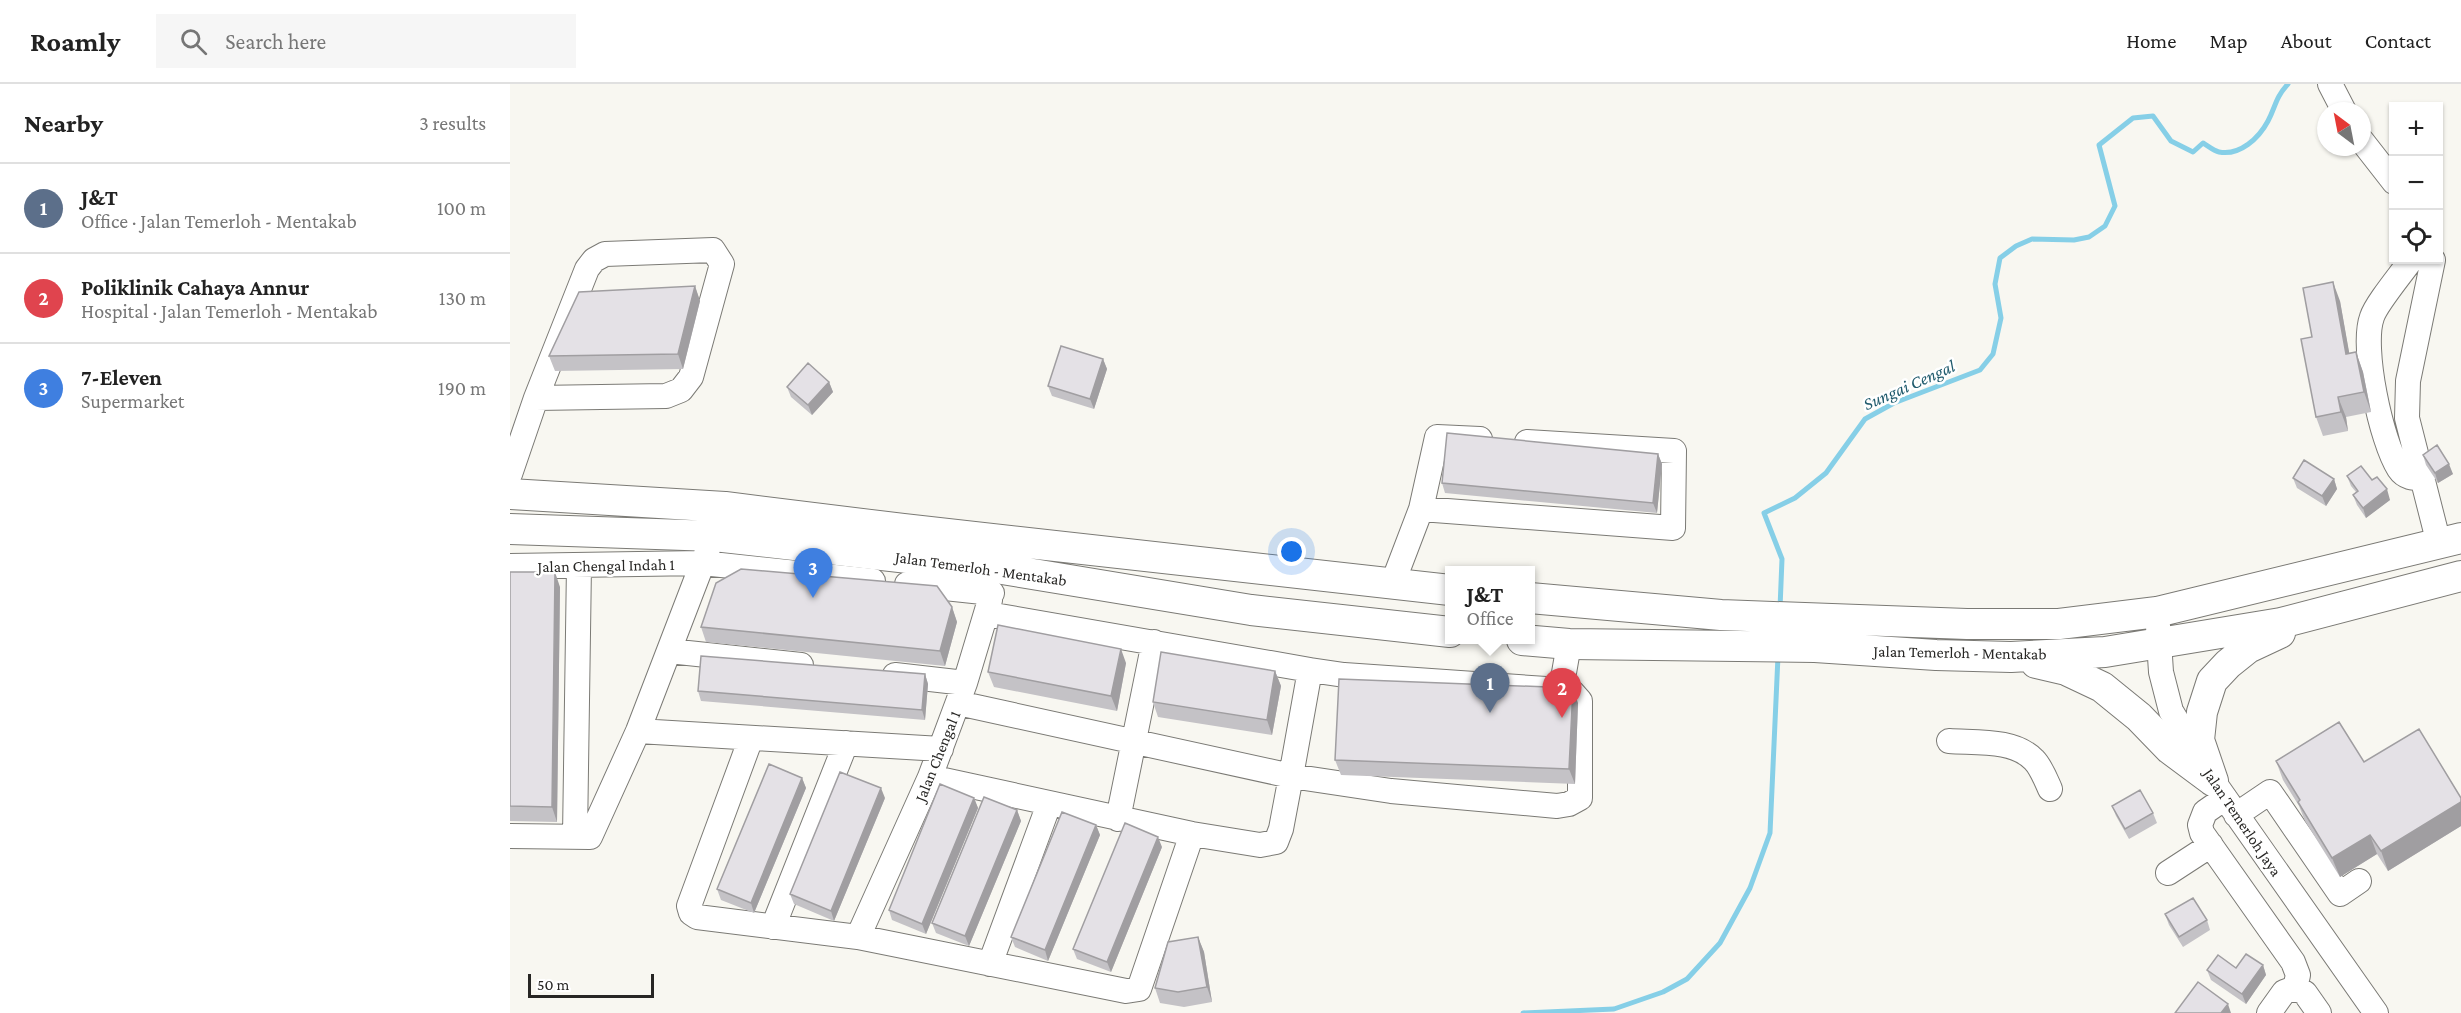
<!DOCTYPE html>
<meta charset="utf-8">
<style>
:root{--surface:#fff;--page:#f6f6f6;--text:#222;--muted:#767676;--line:#e0e0e0;--accent:#0b8043}
body{margin:0;font-family:"Crimson Pro",serif;background:var(--page);color:var(--text)}
.controls{position:absolute;right:18px;top:18px;display:grid;overflow:hidden;border-radius:0px;box-shadow:0 2px 4px #0004}
.controls button{width:54px;height:54px;display:grid;place-items:center;padding:0;border:0;border-bottom:2px solid var(--line);background:var(--surface);color:var(--text);font:30px sans-serif}
.compass{position:absolute;left:1807px;top:18px;width:54px;height:54px;border-radius:50%;background:var(--surface);box-shadow:0 2px 4px #0004;rotate:328deg}
.scale{position:absolute;left:18px;bottom:15px;width:126px;box-sizing:border-box;padding-left:6px;border:3px solid #272624;border-top:0;font-size:16px;line-height:21px;white-space:nowrap;color:#272624;-webkit-text-stroke:4px #fff;paint-order:stroke}
.you{position:absolute;left:782px;top:468px;width:21px;height:21px;margin:-15px;border:4px solid #fff;border-radius:50%;background:#1a73e8;box-shadow:0 0 0 9px #1a73e833}
.badge{display:grid;place-items:center;width:39px;height:39px;border-radius:50%;background:var(--accent);color:#fff;font-size:20px;font-weight:700}
.pin{position:absolute;translate:-50% -50px;filter:drop-shadow(0 2px 3px #0008)}
.pin::after{content:'';position:absolute;top:32px;width:21px;height:18px;background:inherit;clip-path:polygon(0 0,100% 0,50% 100%)}
.popup{position:absolute;left:935px;top:482px;width:90px;height:78px;box-sizing:border-box;display:grid;place-content:center;border-radius:0px;background:var(--surface);filter:drop-shadow(0 2px 4px #0005);font-size:20px;white-space:nowrap;color:var(--muted)}
.popup b{font-size:22px;color:var(--text)}
.popup::after{content:'';position:absolute;left:50%;top:100%;margin-left:-12px;border:12px solid transparent;border-top-color:var(--surface)}
.list{margin:0;padding:0;list-style:none}
h2{display:flex;justify-content:space-between;align-items:center;height:78px;margin:0;padding:0 24px;font-size:26px}
h2 small{font-size:20px;font-weight:400;color:var(--muted)}
.list li{display:grid;grid-template-columns:39px 1fr auto;gap:18px;align-items:center;box-sizing:border-box;height:90px;padding:0 24px;border-top:2px solid var(--line)}
.list b{display:block;font-size:22px;white-space:nowrap}
.list p{margin:0;font-size:20px;white-space:nowrap;color:var(--muted)}
.list em{font-size:20px;font-style:normal;color:var(--muted)}
.icon{flex:none;width:33px;height:33px;fill:none;stroke:currentColor;stroke-width:2;stroke-linecap:round;stroke-linejoin:round}
.map{position:relative;flex:none;width:1951px;height:929px;overflow:hidden}
header{display:flex;align-items:center;gap:36px;box-sizing:border-box;height:84px;padding:0 30px;background:var(--surface);border-bottom:2px solid var(--line)}
header strong{font-size:28px}
nav{display:flex;gap:33px;margin-inline-start:auto;font-size:21px}
.search{width:420px;height:54px;background:var(--page);display:flex;align-items:center;gap:15px;box-sizing:border-box;padding:0 21px;border-radius:0px;color:var(--muted);font-size:22px}
main{display:flex}
aside{flex:1;background:var(--surface)}
.map>svg:first-child{display:block}
</style>
<header>
<strong>Roamly</strong>
<div class="search"><svg class="icon" aria-label="search" viewBox="0 0 24 24"><circle cx="10" cy="10" r="6"/><path d="M15 15l6 6"/></svg>Search here</div>
<nav><a>Home</a><a>Map</a><a>About</a><a>Contact</a></nav>
</header>
<main>
<aside>
<h2>Nearby<small>3 results</small></h2>
<ul class="list">
<li><span class="badge" style="background:#5c6f8a">1</span><div><b>J&amp;T</b><p>Office · Jalan Temerloh - Mentakab</p></div><em>100 m</em></li>
<li><span class="badge" style="background:#e0444e">2</span><div><b>Poliklinik Cahaya Annur</b><p>Hospital · Jalan Temerloh - Mentakab</p></div><em>130 m</em></li>
<li><span class="badge" style="background:#3f7fe0">3</span><div><b>7-Eleven</b><p>Supermarket</p></div><em>190 m</em></li>
</ul>
</aside>
<div class="map">
<svg width="1951" height="929" viewBox="0 0 1951 929">
<rect width="100%" height="100%" fill="#f8f7f1"/>
<g fill="none" stroke-linecap="round" stroke-linejoin="round">
<path stroke="#86cfe7" stroke-width="5" d="M1270,524L1272,475L1254,429L1285,414L1316,389L1355,335L1384,319L1470,286L1483,270L1491,234L1485,200L1490,174L1506,162L1522,155L1564,156L1579,153L1595,142L1605,122L1589,61L1623,34L1643,32L1661,57L1683,68L1693,59C1698,62 1704,67 1709,68C1730,72 1749,54 1758,37C1766,22 1765,14 1778,0
M1013,929L1104,925L1153,908L1177,895L1210,859L1240,804L1260,749L1268,572"/>
<g stroke="#7b7a75" stroke-width="26">
<path id="minor" d="M1820,0L1834,27
M1852,57L1884,98
M1901,176C1892,189 1866,220 1862,233C1851,263 1871,357 1889,385C1895,394 1903,394 1913,394
M1923,176L1898,297L1897,334L1929,460
M0,390L26,314L77,185L84,176L95,170L203,166L212,180L181,293L171,306L156,312L26,314
M911,425L1163,444L1164,367L1017,358
M0,482L192,479L363,497
M397,500L482,509
M882,501L911,425L927,353L970,355
M478,530L800,586L834,591L1051,606L1059,560
M1648,542L1651,588L1661,627L1703,697L1866,929
M159,567L291,581
M385,591L455,599
M448,619L781,692L881,707L1047,722L1059,720L1070,714V617L1062,608L1051,606
M128,647L431,665
M241,654L179,822L181,829L187,833L348,853L616,907L629,905L682,750
M1439,657C1466,659 1504,655 1524,676C1531,683 1536,696 1540,705
M420,693L682,750L750,761L766,758L771,745L781,692L800,586
M1715,714L1695,728L1690,741L1692,749L1783,878L1788,891L1785,904
M1726,731L1760,708L1830,810L1849,797
M608,735L644,558
M0,752L80,753L128,647L198,465
M65,752L69,481
M1658,789L1701,761
M263,843L336,659
M348,853L420,693L455,599L480,516
M480,880L539,720
M1759,929L1774,908L1785,904L1795,909L1809,929"/>
</g>
<g stroke="#7b7a75" stroke-width="32">
<path id="major" d="M0,410L215,423L393,445L940,506
M0,445L204,452L486,484L741,526L940,548
M1020,514L1211,531L1457,540H1549L1647,528L1951,454
M1012,556L1059,560L1305,563L1426,571L1501,573L1595,568L1771,539L1951,492
M1526,579L1556,586L1592,603L1629,633L1660,665L1703,697
M1703,697L1689,656L1692,628L1702,597L1718,580L1738,564L1770,549"/>
</g>
<use href="#minor" stroke="#fff" stroke-width="24"/>
<use href="#major" stroke="#fff" stroke-width="30"/>
</g>
<path fill="#c4c2c6" d="M185,202L190,217L173,285L45,287L39,272Z
M1830,217L1839,269L1846,268L1853,288L1861,328L1836,333L1838,347L1813,352L1806,333L1802,253Z
M593,275L597,285L584,325L542,312L538,302Z
M319,298L323,308L302,331L281,313L277,303Z
M1148,370L1152,380L1147,429L935,409L932,399Z
M1913,371L1943,390L1928,399L1916,381Z
M1837,392L1862,396L1880,416L1856,434L1847,421L1843,411L1846,408L1841,402Z
M1783,394L1824,395L1827,405L1816,422L1787,404Z
M0,488L50,503L47,738L0,737Z
M442,523L447,538L435,582L196,558L191,543Z
M616,579L607,627L484,603L478,588Z
M765,587L771,602L762,651L648,633L643,618Z
M415,590L418,600L415,636L191,617L188,607Z
M1068,619L1065,700L831,691L825,676Z
M1766,677L1854,678L1951,714V742L1878,787L1867,770L1830,793L1795,737L1789,722L1773,696Z
M292,694L296,704L244,829L211,816L207,805Z
M375,714L324,837L284,820L280,810Z
M464,714L468,724L416,850L382,836L379,826Z
M1602,722L1643,729L1647,739L1619,755L1606,732Z
M507,726L511,737L459,862L426,849L422,839Z
M586,741L590,751L538,877L505,863L501,853Z
M652,763L601,888L567,875L563,865Z
M1655,830L1697,836L1700,846L1673,863L1659,841Z
M688,853L694,868L702,918L674,923L650,919L645,904Z
M1753,881L1756,891L1736,920L1701,896L1697,886Z"/>
<path fill="#a09ea1" d="M1823,198L1830,217L1843,290L1836,270Z
M185,202L190,217L173,285L168,270Z
M1846,268L1853,288L1861,328L1854,308Z
M593,275L597,285L584,325L580,315Z
M319,298L323,308L302,331L298,321Z
M1828,313L1836,333L1838,347L1831,328Z
M1148,370L1152,380L1147,429L1143,419Z
M1939,380L1943,390L1928,399L1925,389Z
M1824,395L1827,405L1816,422L1812,412Z
M1877,405L1880,416L1856,434L1853,424Z
M45,488L50,503L47,738L42,723Z
M442,523L447,538L435,582L430,567Z
M611,565L616,579L607,627L601,612Z
M765,587L771,602L762,651L757,636Z
M415,590L418,600L415,636L412,626Z
M1063,604L1068,619L1065,700L1059,685Z
M292,694L296,704L244,829L241,819Z
M371,704L375,714L324,837L321,827Z
M464,714L468,724L416,850L412,840Z
M1951,718V742L1878,787L1871,767Z
M507,726L511,737L459,862L455,852Z
M586,741L590,751L538,877L535,866Z
M1860,751L1867,770L1830,793L1822,774Z
M648,753L652,763L601,888L597,878Z
M688,853L694,868L702,918L697,903Z
M1753,881L1756,891L1736,920L1732,910Z
M1718,920L1721,929H1711Z"/>
<path fill="#e4e1e6" stroke="#a09ea1" stroke-width="1.5" d="M1823,198L1836,270L1846,268L1854,308L1828,313L1831,328L1806,333L1791,255L1802,253L1793,204Z
M185,202L168,270L39,272L69,208Z
M551,262L593,275L580,315L538,302Z
M298,279L319,298L298,321L277,303Z
M937,349L1148,370L1143,419L932,399Z
M1927,361L1939,380L1925,389L1913,371Z
M1794,376L1824,395L1812,412L1783,394Z
M1851,382L1862,396L1867,393L1877,405L1853,424L1843,411L1848,407L1837,392Z
M231,485L427,502L442,523L430,567L191,543L206,499Z
M0,488H45L42,723L0,722Z
M488,541L611,565L601,612L478,588Z
M651,568L765,587L757,636L643,618Z
M191,572L415,590L412,626L188,607Z
M829,595L1063,604L1059,685L825,676Z
M1829,638L1854,678L1909,645L1951,714V718L1871,767L1860,751L1822,774L1788,718L1790,716L1766,677Z
M259,680L292,694L241,819L207,805Z
M330,688L371,704L321,827L280,810Z
M430,700L464,714L412,840L379,826Z
M1630,706L1643,729L1615,745L1602,722Z
M474,713L507,726L455,852L422,839Z
M552,728L586,741L535,866L501,853Z
M615,739L648,753L597,878L563,865Z
M1683,814L1697,836L1669,853L1655,830Z
M688,853L697,903L668,908L645,904L658,858Z
M1736,870L1753,881L1732,910L1697,886L1708,871L1726,884Z
M1688,898L1718,920L1711,929H1665Z"/>
<g text-anchor="middle" stroke-width="5" stroke-linejoin="round" paint-order="stroke">
<g font-size="16" fill="#272624" stroke="#fff">
<text transform="translate(96 481) rotate(-1)" y="6">Jalan Chengal Indah 1</text>
<text transform="translate(471 484) rotate(8)" y="6">Jalan Temerloh - Mentakab</text>
<text transform="translate(1450 568) rotate(1)" y="6">Jalan Temerloh - Mentakab</text>
<text transform="translate(427 672) rotate(-68)" y="6">Jalan Chengal 1</text>
<text transform="translate(1733 738) rotate(56)" y="6">Jalan Temerloh Jaya</text>
</g>
<g font-size="18" font-style="italic" fill="#1f5a6c" stroke="#fff">
<text transform="translate(1399 301) rotate(-24)" y="6">Sungai Cengal</text>
</g>
</g>
</svg>
<div class="controls">
<button>+</button>
<button>−</button>
<button><svg class="icon" aria-label="locate" viewBox="0 0 24 24"><circle cx="12" cy="12" r="6"/><path d="M12 2v4M12 18v4M2 12h4M18 12h4"/></svg></button>
</div>
<svg class="compass" viewBox="-18 -18 36 36"><path d="M0-13l5 13h-10z" fill="#e53935"/><path d="M0 13l5-13h-10z" fill="#767676"/></svg>
<div class="scale">50 m</div>
<div class="you"></div>
<div class="pin badge" style="left:980px;top:629px;background:#5c6f8a">1</div>
<div class="popup"><b>J&amp;T</b>Office</div>
<div class="pin badge" style="left:1052px;top:634px;background:#e0444e">2</div>
<div class="pin badge" style="left:303px;top:514px;background:#3f7fe0">3</div>
</div>
</main>
